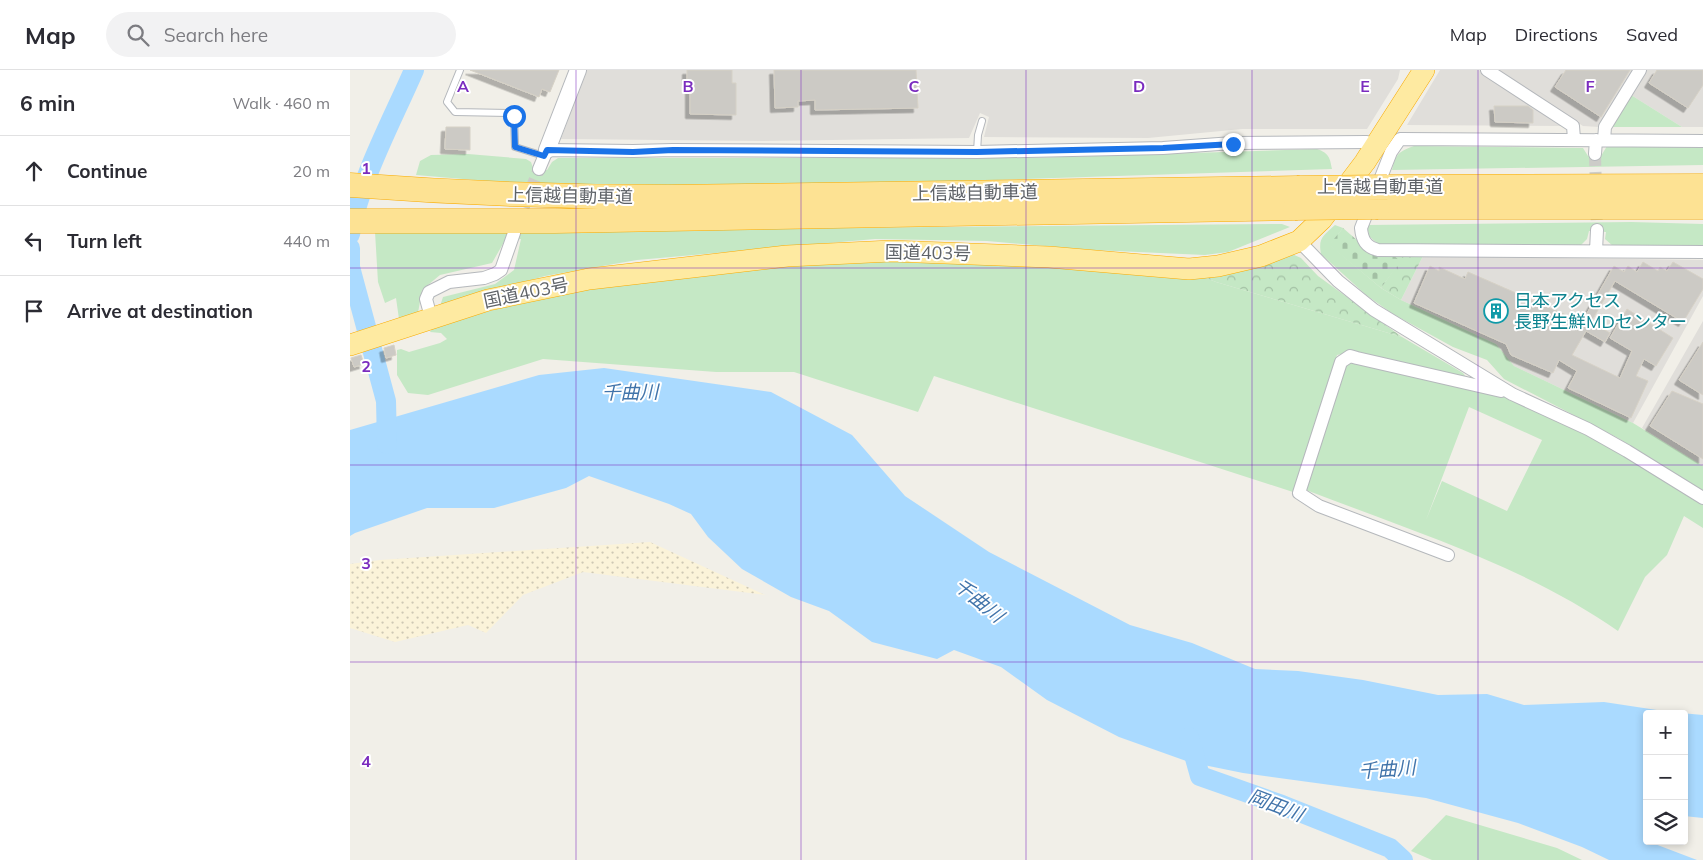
<!DOCTYPE html>
<meta charset="utf-8">
<style>
:root{--surface:#fff;--page:#f2f2f3;--text:#2b2b33;--muted:#7c7c81;--line:#e1e1e2}
body{margin:0;font-family:Mulish,"Noto Sans JP",sans-serif;background:var(--page);color:var(--text)}
.controls{position:absolute;right:15px;bottom:15px;display:grid;overflow:hidden;border-radius:5px;box-shadow:0 2px 8px #0003}
.controls button{width:45px;height:45px;display:grid;place-items:center;padding:0;border:0;border-bottom:1px solid var(--line);background:var(--surface);color:var(--text);font:25px sans-serif}
.stop{position:absolute;width:15px;height:15px;margin:-11px;border:4px solid #1a73e8;border-radius:50%;background:#fff}
.stop.end{background:#1a73e8;border-color:#fff;box-shadow:0 1px 5px #0008}
.list{margin:0;padding:0;list-style:none}
h2{display:flex;justify-content:space-between;align-items:center;height:65px;margin:0;padding:0 20px;font-size:21px}
h2 small{font-size:16px;font-weight:400;color:var(--muted)}
.list li{display:grid;grid-template-columns:32px 1fr auto;gap:15px;align-items:center;box-sizing:border-box;height:70px;padding:0 20px;border-top:1px solid var(--line)}
.list b{display:block;font-size:19px;white-space:nowrap}
.list em{font-size:16px;font-style:normal;color:var(--muted)}
.icon{flex:none;width:28px;height:28px;fill:none;stroke:currentColor;stroke-width:2;stroke-linecap:round;stroke-linejoin:round}
.map{position:relative;flex:none;width:1353px;height:790px;overflow:hidden}
header{display:flex;align-items:center;gap:30px;box-sizing:border-box;height:70px;padding:0 25px;background:var(--surface);border-bottom:1px solid var(--line)}
header strong{font-size:24px}
nav{display:flex;gap:28px;margin-inline-start:auto;font-size:18px}
.search{width:350px;height:45px;background:var(--page);display:flex;align-items:center;gap:12px;box-sizing:border-box;padding:0 18px;border-radius:28px;color:var(--muted);font-size:19px}
main{display:flex}
aside{flex:1;background:var(--surface)}
.map>svg:first-child{display:block}
</style>
<header>
<strong>Map</strong>
<div class="search"><svg class="icon" aria-label="search" viewBox="0 0 24 24"><circle cx="10" cy="10" r="6"/><path d="M15 15l6 6"/></svg>Search here</div>
<nav><a>Map</a><a>Directions</a><a>Saved</a></nav>
</header>
<main>
<aside>
<h2>6 min<small>Walk · 460 m</small></h2>
<ul class="list">
<li><svg class="icon" aria-label="ahead" viewBox="0 0 24 24"><path d="M12 20V5M6 11l6-6 6 6"/></svg><div><b>Continue</b></div><em>20 m</em></li>
<li><svg class="icon" aria-label="left" viewBox="0 0 24 24"><path d="M17 20v-9H6M10 6l-5 5 5 5"/></svg><div><b>Turn left</b></div><em>440 m</em></li>
<li><svg class="icon" aria-label="arrive" viewBox="0 0 24 24"><path d="M6 21V4h12l-3 4 3 4H6"/></svg><div><b>Arrive at destination</b></div></li>
</ul>
</aside>
<div class="map">
<svg width="1353" height="790" viewBox="0 0 1353 790">
<defs>
<pattern id="forest-crowns" width="20" height="18" patternUnits="userSpaceOnUse" patternTransform="scale(1.25)"><rect width="20" height="18" fill="#c5e8c5"/><path d="M2 6a3 3 0 1 1 6 0M12 15a3 3 0 1 1 6 0" fill="none" stroke="#a3c0a4"/></pattern>
<pattern id="sand-dots" width="8" height="8" patternUnits="userSpaceOnUse" patternTransform="scale(1.25)"><rect width="8" height="8" fill="#fbf3d9"/><path d="M2 2h.1M6 6h.1" fill="none" stroke="#cec8b4" stroke-width="1.8" stroke-linecap="round"/></pattern>
<pattern id="cemetery-stones" width="16" height="16" patternUnits="userSpaceOnUse" patternTransform="scale(1.25)"><rect width="16" height="16" fill="#c5e8c5"/><path d="M2 7V4a2 2 0 0 1 4 0v3zM10 15v-3a2 2 0 0 1 4 0v3z" fill="#a3c0a4"/></pattern>
<filter id="shadow"><feDropShadow dx="-4.5" dy="4.5" stdDeviation="0" flood-color="#0004"/></filter>
</defs>
<rect width="100%" height="100%" fill="#f1efe8"/>
<path fill="#e0deda" d="M236,0H1050L1048,9L1017,59H892L798,68L634,67L639,47L630,43L619,68L413,71L211,69Z
M1090,0H1129L1214,54V56L1057,55Z
M1144,0H1285L1249,57L1233,56Z
M1297,0H1353V57H1332L1281,25Z
M1073,186L1353,190V226L1283,353L1164,296L1146,274L1051,230Z
M1353,251V396L1292,358Z"/>
<path fill="#c5e8c5" fill-rule="evenodd" d="M1281,25L1332,57H1260Z
M1353,75V95L1042,100C1046,84 1048,82 1064,76L1233,78L1238,86H1251L1257,76Z
M967,79C979,83 980,88 982,99L615,111L206,117L66,105L70,91L81,85L118,84L176,89L181,92L183,98L197,100L202,92L208,88H681Z
M1281,152L1353,154V178L1263,176L1255,169L1256,162L1239,161L1237,169L1229,177L1029,175L1019,166L1017,155Z
M932,154L940,157L878,182L855,185L743,180L637,171L525,169L287,190L195,206L90,236L93,227L145,214L164,200L171,169L154,172L142,193L90,205L72,220L68,243L49,249L46,228L35,233L28,212L25,162Z
M985,155L993,158L980,175L1031,218L1051,230L1146,274L1164,296L1283,353L1353,396V421L1268,368L1154,309L1137,290L1103,277L1043,244L1016,225L971,184C968,168 973,166 985,155Z
M561,188L856,208L866,212L1052,267L1113,303L1116,307L1002,282L987,285L943,422L584,306L568,342L444,302H366L193,289L78,325L58,323L47,305V280L51,279L59,282L90,273L97,269L91,263L80,262L83,257L193,226L245,217L428,196Z
M1001,292L1155,324L1267,380L1353,434V458L1334,446L1317,485L1295,507L1268,561C1177,497 1060,460 956,420L961,407L993,300L996,295ZM1119,337L1192,370L1157,441L1092,411L1076,450Z
M1096,745L1207,778L1232,790H1082L1061,781Z"/>
<path fill="url(#forest-crowns)" d="M942,184L951,188L968,206L1052,267L866,212L856,208Z
M1044,186H1073L1051,230L1031,218L1050,191Z"/>
<path fill="url(#sand-dots)" d="M300,472L415,525L233,502L173,525L136,563L118,555L45,572L0,558V494L30,490Z"/>
<path fill="url(#cemetery-stones)" d="M993,158L1008,171L1044,186L1051,191L1031,218L979,175Z"/>
<path fill="#aadaff" d="M254,298L421,322L502,365L555,426L639,482L780,555L842,573L905,599L948,601L1013,610L1088,625L1137,624L1174,635L1254,632L1320,642L1353,645V748L1334,746V644H1297V771L1347,790H1259L1232,777L1168,753L1076,728L893,703L839,692L769,667L697,630L651,597L604,580L587,589L522,572L479,541L441,527L392,499L358,467L341,444L319,434L239,406L216,418L144,438H77L5,463L0,466V360L189,305Z"/>
<g fill="none" stroke-linecap="round" stroke-linejoin="round">
<path stroke="#aadaff" stroke-width="20" d="M0,164C11,107 41,53 64,0
M0,178V197L36,331L37,374
M839,667L850,706L932,735L1040,778L1053,790"/>
</g>
<path fill="#cccac5" stroke="#d6d1c6" filter="url(#shadow)" d="M120,0H209L200,22L192,19L189,27Z
M337,0H382V13H386V45L340,44V11H337Z
M424,0H566L568,38L465,40V30L448,31V37L425,38Z
M1216,0H1280L1251,47L1205,17Z
M1307,0H1353V15L1338,38L1299,13Z
M1144,36H1178L1183,40V53L1145,52Z
M96,57H120V80L95,79Z
M1293,192L1308,201L1310,197L1317,201L1323,192L1353,209V219L1333,252L1265,211L1241,252L1260,263L1255,272L1236,261L1222,285L1270,308L1282,281L1260,268L1277,239L1323,268L1306,296L1294,289L1286,306L1298,311L1281,348L1218,318L1227,301L1209,290L1203,303L1161,285L1156,274L1064,233L1080,196L1089,201V197L1115,209L1118,202L1232,252L1264,196L1274,202L1278,196L1287,202Z
M1353,272V325L1329,310Z
M44,275L46,285L36,288L34,278Z
M11,285L14,294L4,297L1,288Z
M1322,321L1353,334V389L1300,356Z"/>
<g fill="none" stroke-linecap="round" stroke-linejoin="round">
<path stroke="#ccccc8" stroke-width="12" stroke-dasharray="12 6" stroke-linecap="butt" d="M1245,84L1247,160
M167,154L189,99"/>
<g stroke="#b5b8bc" stroke-width="8">
<path id="service" d="M110,0L97,32L105,42L159,43L164,46L165,77L194,86
M627,82L628,65L632,51"/>
</g>
<g stroke="#b5b8bc" stroke-width="14">
<path id="minor" d="M1137,0L1223,56L1224,69
M1254,70L1255,57L1290,0
M1353,71L1050,69L1041,82L1011,158C1012,170 1016,177 1028,180L1353,182
M1245,84L1246,70
M189,99L197,80L283,81L323,80L627,82L813,78L883,73L1017,72
M949,171L988,211L1024,240L1162,324L1238,359L1277,381L1353,428
M1246,181L1247,160
M81,247L76,229L79,222L99,212L134,208L145,204L151,200L164,163
M1098,485L969,436L949,423L991,292L1000,286L1007,288L1151,321"/>
</g>
<g stroke="#b5b8bc" stroke-width="18">
<path id="tertiary" d="M197,80L228,0"/>
</g>
<g stroke="#f9ab00" stroke-width="22">
<path id="trunk" d="M0,275L138,230L239,209L437,186L541,181L699,187L839,199L868,196L911,186L949,171L972,149L1015,92L1074,0"/>
</g>
<g stroke="#f9ab00" stroke-width="25">
<path id="motorway" d="M0,115C106,123 212,127 318,127L947,118
M1037,117L1353,116
M1028,137H1353
M0,151H205L945,138"/>
</g>
<use href="#service" stroke="#fff" stroke-width="6"/>
<use href="#minor" stroke="#fff" stroke-width="12"/>
<use href="#tertiary" stroke="#fff" stroke-width="16"/>
<use href="#trunk" stroke="#feeaa1" stroke-width="21"/>
<use href="#motorway" stroke="#fde293" stroke-width="24"/>
<g stroke="#f9ab00" stroke-width="25" stroke-linecap="butt">
<path id="motorway-bridge" d="M947,118L1037,117
M945,138L1028,137"/>
</g>
<use href="#motorway-bridge" stroke="#fde293" stroke-width="24"/>
</g>
<g fill="none" stroke-linecap="round" stroke-linejoin="round">
<path stroke="#1a73e8" stroke-width="6" d="M164,46L165,77L194,86L197,80L283,82L323,80L627,82L813,78L883,74"/>
</g>
<path fill="none" stroke="#7b2cbf" stroke-width="1" stroke-opacity="0.55" d="M226,0V790M451,0V790M676,0V790M902,0V790M1128,0V790M0,198H1353M0,395H1353M0,592H1353"/>
<defs>
<g id="building-ring" transform="scale(1.25)"><circle r="9.5" fill="#fff" stroke="#0f9aa8" stroke-width="1.5"/><path d="M-4-6H4V6H1V3H-1V6H-4ZM-2.5-4.3h1.7v1.8h-1.7ZM.8-4.3h1.7v1.8H.8ZM-2.5-1h1.7V.8h-1.7ZM.8-1h1.7V.8H.8Z" fill="#0f9aa8"/></g>
</defs>
<g fill-rule="evenodd">
<use href="#building-ring" x="1146" y="241"/>
</g>
<g text-anchor="middle" stroke-width="4" stroke-linejoin="round" paint-order="stroke">
<g font-size="18" fill="#5f6368" stroke="#fff">
<text x="1030" y="123">上信越自動車道</text>
<text transform="translate(625 123) rotate(-1)" y="6">上信越自動車道</text>
<text transform="translate(220 126) rotate(1)" y="6">上信越自動車道</text>
<text transform="translate(578 183) rotate(1)" y="6">国道403号</text>
<text transform="translate(176 223) rotate(-12)" y="6">国道403号</text>
</g>
<g font-size="18" fill="#0d838f" stroke="#fff" text-anchor="start">
<text x="1164" y="237">日本アクセス<tspan x="1164" dy="21">長野生鮮MDセンター</tspan></text>
</g>
<g font-size="19" font-style="italic" fill="#4174aa" stroke="#fff">
<text transform="translate(280 322) rotate(-1)" y="7">千曲川</text>
<text transform="translate(629 530) rotate(39)" y="7">千曲川</text>
<text transform="translate(1037 699) rotate(-4)" y="7">千曲川</text>
<text transform="translate(926 735) rotate(21)" y="7">岡田川</text>
</g>
</g>
<g font-size="16" text-anchor="middle" font-weight="bold" fill="#7b2cbf" stroke="#fff" stroke-width="4" stroke-linejoin="round" paint-order="stroke">
<text x="113" y="22">A</text>
<text x="338" y="22">B</text>
<text x="564" y="22">C</text>
<text x="789" y="22">D</text>
<text x="1015" y="22">E</text>
<text x="1240" y="22">F</text>
<text x="16" y="104">1</text>
<text x="16" y="302">2</text>
<text x="16" y="499">3</text>
<text x="16" y="697">4</text>
</g>
</svg>
<div class="controls">
<button>+</button>
<button>−</button>
<button><svg class="icon" aria-label="layers" viewBox="0 0 24 24"><path d="M12 4l9 5-9 5-9-5zM3 14l9 5 9-5"/></svg></button>
</div>
<div class="stop" style="left:164px;top:46px"></div>
<div class="stop end" style="left:883px;top:74px"></div>
</div>
</main>
